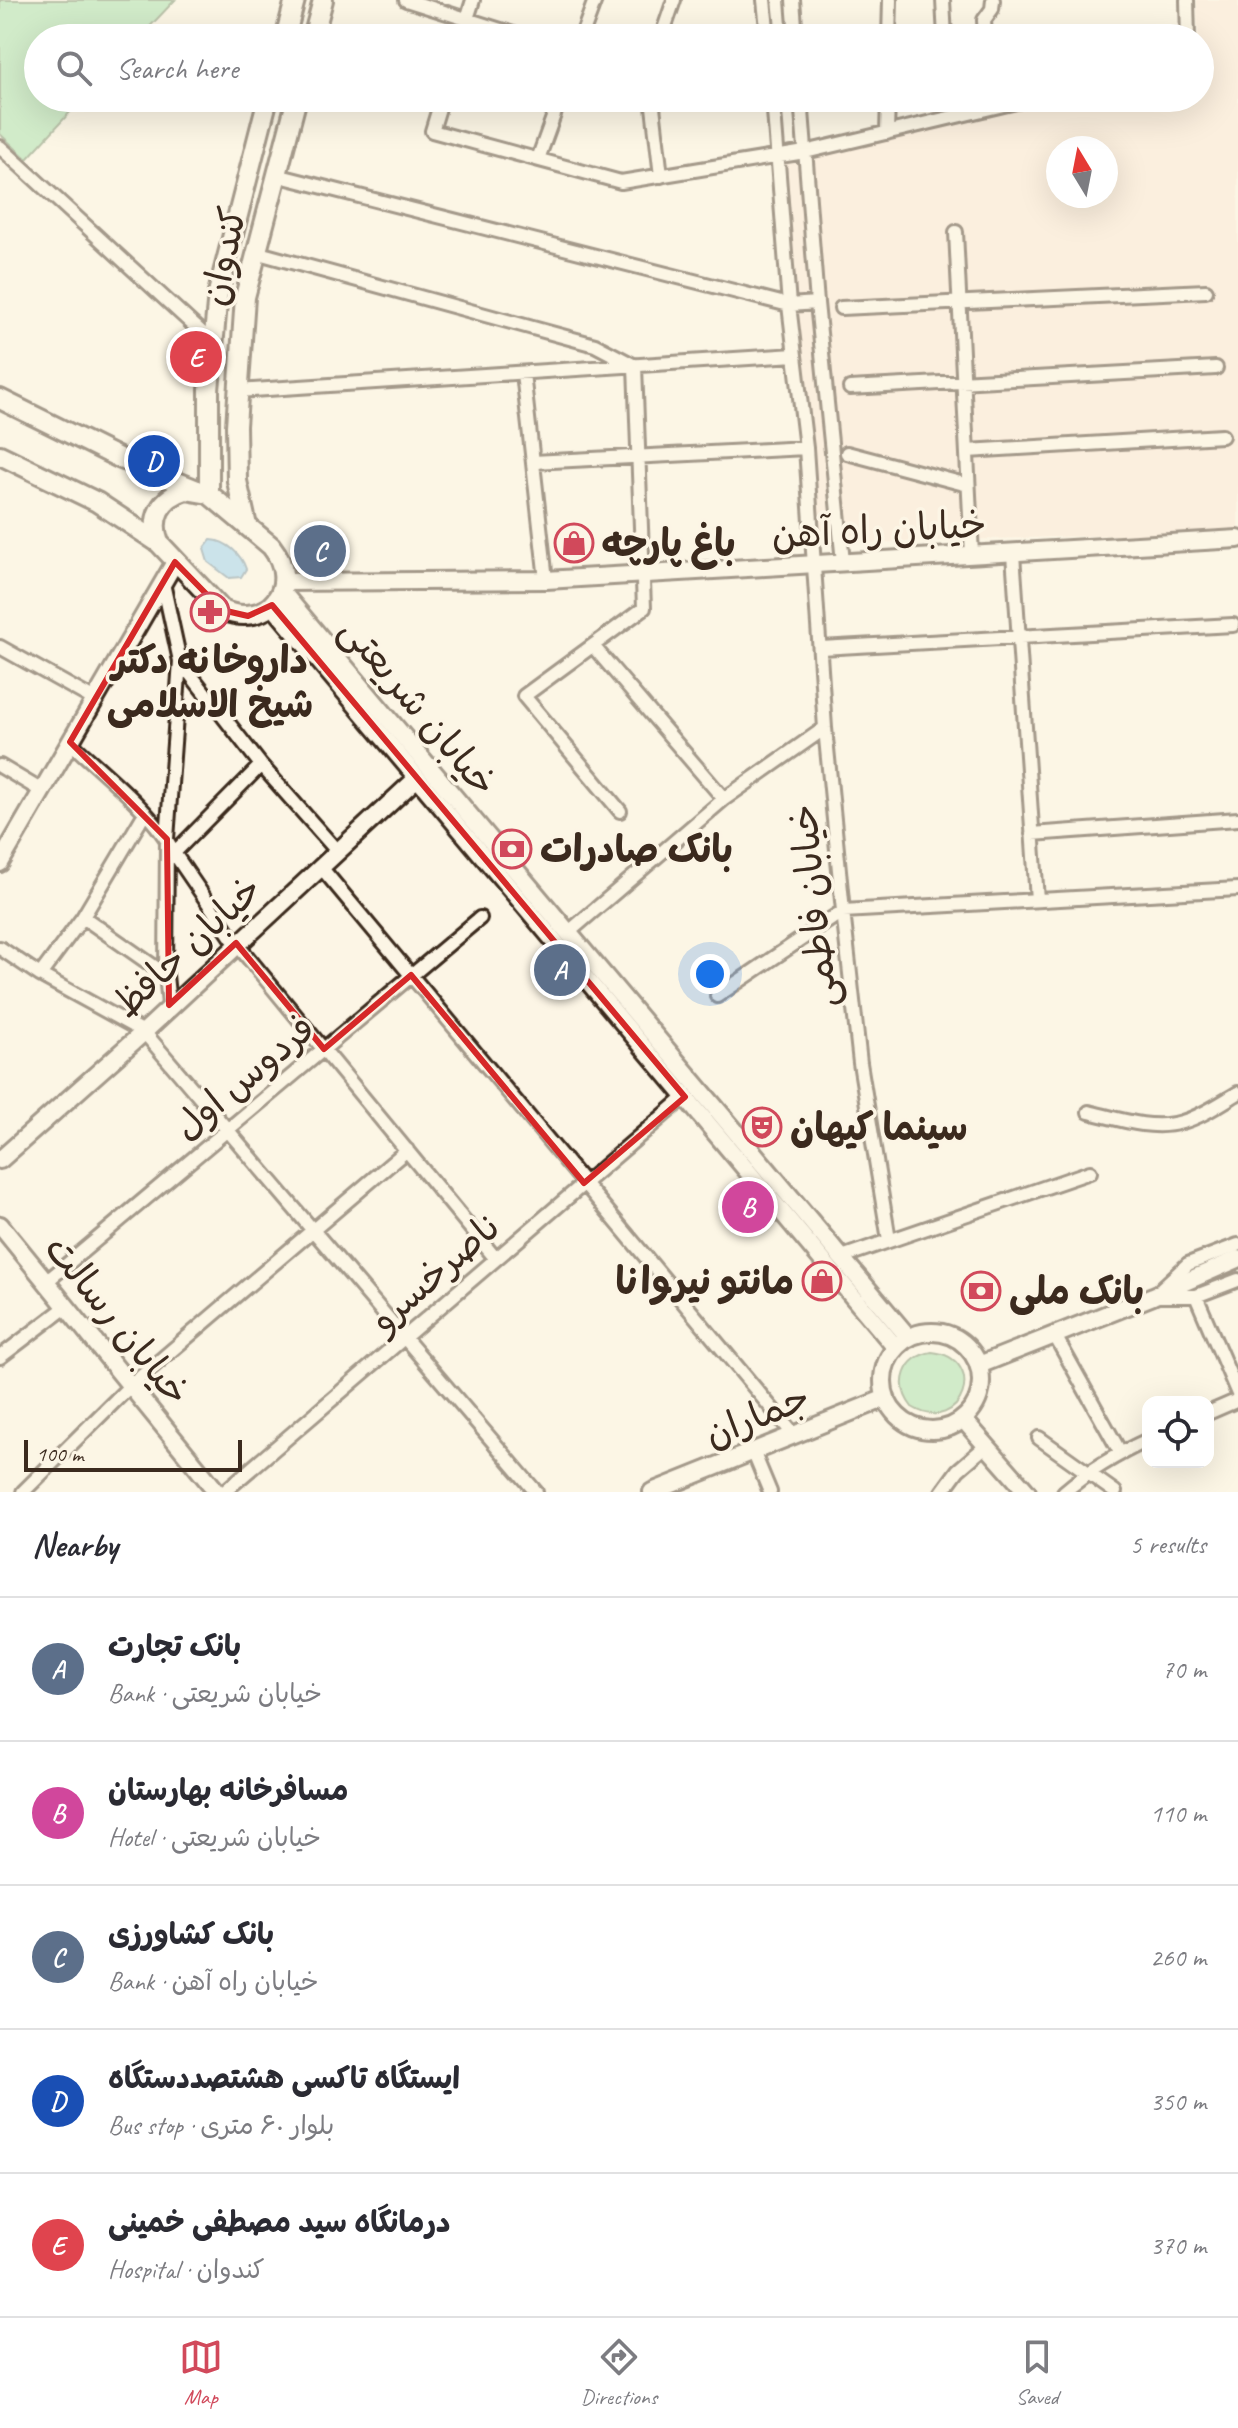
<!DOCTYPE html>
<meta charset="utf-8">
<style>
:root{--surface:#fff;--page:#f2f2f3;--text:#2b2b33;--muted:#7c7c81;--line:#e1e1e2;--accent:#d1495b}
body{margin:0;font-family:Caveat,"Playpen Sans Arabic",sans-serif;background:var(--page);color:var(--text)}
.controls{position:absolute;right:24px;bottom:24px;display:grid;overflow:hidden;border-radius:16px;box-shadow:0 8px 32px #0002}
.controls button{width:72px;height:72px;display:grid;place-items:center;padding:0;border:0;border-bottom:2px solid var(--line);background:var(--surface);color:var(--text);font:40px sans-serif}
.compass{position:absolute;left:1046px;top:136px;width:72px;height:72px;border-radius:50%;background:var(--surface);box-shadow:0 8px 32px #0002;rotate:350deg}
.scale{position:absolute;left:24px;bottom:20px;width:218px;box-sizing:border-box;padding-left:8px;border:4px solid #3b2a1e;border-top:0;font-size:22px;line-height:28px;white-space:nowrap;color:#3b2a1e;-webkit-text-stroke:6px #fcf5e5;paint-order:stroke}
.you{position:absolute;left:710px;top:974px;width:28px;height:28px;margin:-20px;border:6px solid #fff;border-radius:50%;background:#1a73e8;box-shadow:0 0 0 12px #1a73e833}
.badge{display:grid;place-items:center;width:52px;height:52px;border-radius:50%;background:var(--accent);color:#fff;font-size:26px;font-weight:700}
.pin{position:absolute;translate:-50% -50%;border:4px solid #fff;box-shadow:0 2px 8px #0006}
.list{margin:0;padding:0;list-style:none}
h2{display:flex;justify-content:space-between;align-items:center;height:104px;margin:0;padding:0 32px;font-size:34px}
h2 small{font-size:26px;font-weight:400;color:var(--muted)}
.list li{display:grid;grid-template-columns:52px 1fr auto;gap:24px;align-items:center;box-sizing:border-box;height:144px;padding:0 32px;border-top:2px solid var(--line)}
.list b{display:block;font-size:30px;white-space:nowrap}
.list p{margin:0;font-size:26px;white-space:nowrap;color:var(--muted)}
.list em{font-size:26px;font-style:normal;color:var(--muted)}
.icon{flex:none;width:44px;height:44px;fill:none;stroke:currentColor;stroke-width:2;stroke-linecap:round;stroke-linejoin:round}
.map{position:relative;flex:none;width:1238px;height:1492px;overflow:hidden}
.search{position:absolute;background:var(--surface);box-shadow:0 8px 32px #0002;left:24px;right:24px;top:24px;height:88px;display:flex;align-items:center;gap:20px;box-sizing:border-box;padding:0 28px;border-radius:44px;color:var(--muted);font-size:30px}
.sheet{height:824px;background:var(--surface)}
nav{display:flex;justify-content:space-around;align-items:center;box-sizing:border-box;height:112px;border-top:2px solid var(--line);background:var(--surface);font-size:22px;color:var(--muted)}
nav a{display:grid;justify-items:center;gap:4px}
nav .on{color:var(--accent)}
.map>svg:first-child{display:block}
</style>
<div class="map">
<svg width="1238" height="1492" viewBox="0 0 1238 1492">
<rect width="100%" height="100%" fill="#fcf5e5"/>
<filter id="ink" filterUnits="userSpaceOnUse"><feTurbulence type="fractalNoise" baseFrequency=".0125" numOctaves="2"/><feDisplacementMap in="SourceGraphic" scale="16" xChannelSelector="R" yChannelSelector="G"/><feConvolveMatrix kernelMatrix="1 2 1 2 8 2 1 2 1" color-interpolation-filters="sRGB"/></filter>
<g filter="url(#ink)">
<path fill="#fbe6d4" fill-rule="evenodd" d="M1197,0H1238V531L806,545L784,161L1071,98H1200ZM1058,148H1106V196H1058Z"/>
<path fill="#9edda6" stroke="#6c8462" stroke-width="2" d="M0,0H175L139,38H38V98H83L27,159L0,134Z
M932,1352C989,1358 963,1438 912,1407C894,1384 904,1357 932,1352Z"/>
<path fill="#90ccf0" stroke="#6e8b9c" stroke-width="2" d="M211,540C227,541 241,554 246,569L241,577L229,578L208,562L204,549Z"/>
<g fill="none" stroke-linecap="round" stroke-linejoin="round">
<g stroke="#3b2a1e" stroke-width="18">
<path id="minor" d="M406,0L526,38
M764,0L768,38
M793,0L796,38
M943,0L945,38
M1187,0L1188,38
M461,38L473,0
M581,38L595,0
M661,38L674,0
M889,38L890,0
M985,38L984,20L992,9L993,0
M442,98L432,131L621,182L805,152L1033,98
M652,98L661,176
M773,98L789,305L806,448L825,728L843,911L860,1063L889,1240
M801,98L817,303L843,562
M887,133L888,98
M0,147L213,343
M538,159L560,98
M276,175L789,305L817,303
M956,232L972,555
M255,252L595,345L635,366L644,608L524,696L620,811
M841,308L1206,291
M523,373L546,580
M850,388L1216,368
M237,391L795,355
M967,451L1222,436
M847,453L968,485
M533,462L806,448
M1013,554L1037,900
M163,583L180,661L261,765L337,851
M593,646L724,799
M0,647L95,700
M821,648L1233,625
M70,742C102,772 156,814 174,853L232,938
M0,766L42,791
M1032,834L1238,819
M174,853L261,765
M320,866L794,1435
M83,917L166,975
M569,932L724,799L825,728
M236,943L496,1259
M0,948L40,975L144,1032L536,1492
M40,975L83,917L145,813
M717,996L843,911L1238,889
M169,1005L166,975L167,839L180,661
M1089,1112C1118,1119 1152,1131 1182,1122C1201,1117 1221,1103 1238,1093
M842,1257L1090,1172
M46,1282L480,918
M1162,1288L1188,1264L1238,1245
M1160,1296H1196L1238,1280
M1196,1296L1238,1394
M1054,1334L1120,1452
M0,1357L66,1307
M1208,1413L1238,1400
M1039,1438L1115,1492
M753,1451L770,1492
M23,1492L130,1386L407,1150
M224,1492L685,1097
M942,1492L958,1470L986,1446
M1064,1492C1090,1470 1117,1454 1148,1440"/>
</g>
<g stroke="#3b2a1e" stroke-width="22">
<path id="tertiary" d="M284,582L546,580L1238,539
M282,592L909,1338
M272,605L896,1348
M0,863L175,562
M0,1160L144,1032L417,778
M0,1225L217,1492
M883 1381a49 49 0 1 1 98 0a49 49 0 1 1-98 0Z
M979,1365L1153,1296L1238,1259
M963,1419L1027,1492
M652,1492L886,1398"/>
</g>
<g stroke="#3b2a1e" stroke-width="24">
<path id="secondary" d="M285,38L295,0
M313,38L323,0
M0,399L121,459L195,489
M0,455L97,502L159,543
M186,490L209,494L271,546C303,586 268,630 222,610L159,543C150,518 160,498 186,490Z
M209,494V390L218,293L268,98
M247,526L237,481L236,426L245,297L297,98"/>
</g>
<use href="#minor" stroke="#fcf5e5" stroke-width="12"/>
<use href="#tertiary" stroke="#fcf5e5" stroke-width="16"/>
<use href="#secondary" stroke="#fcf5e5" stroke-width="18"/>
</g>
</g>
<path d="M0 0H1238V1492H0ZM175,562L222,610L248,616L272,605L685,1097L584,1183L411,975L324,1049L236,943L169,1005L167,839L70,742Z" fill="#fcf5e5" fill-opacity=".55" fill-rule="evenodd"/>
<path fill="none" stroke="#d62828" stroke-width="6" stroke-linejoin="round" d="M175,562L222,610L248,616L272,605L685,1097L584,1183L411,975L324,1049L236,943L169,1005L167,839L70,742Z"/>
<defs>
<g id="shop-ring" transform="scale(2)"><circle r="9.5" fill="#fcf5e5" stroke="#d1495b" stroke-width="1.5"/><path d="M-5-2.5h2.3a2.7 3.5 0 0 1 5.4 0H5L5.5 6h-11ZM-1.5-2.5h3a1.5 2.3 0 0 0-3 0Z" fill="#d1495b"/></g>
<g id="pharmacy-ring" transform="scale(2)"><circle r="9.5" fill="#fcf5e5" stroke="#d1495b" stroke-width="1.5"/><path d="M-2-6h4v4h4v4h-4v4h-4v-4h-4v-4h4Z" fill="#d1495b"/></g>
<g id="bank-ring" transform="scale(2)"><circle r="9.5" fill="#fcf5e5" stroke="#d1495b" stroke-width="1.5"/><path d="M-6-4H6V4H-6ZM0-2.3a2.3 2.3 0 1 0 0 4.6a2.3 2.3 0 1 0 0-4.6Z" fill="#d1495b"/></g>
<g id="theatre-ring" transform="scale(2)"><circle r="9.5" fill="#fcf5e5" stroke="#d1495b" stroke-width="1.5"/><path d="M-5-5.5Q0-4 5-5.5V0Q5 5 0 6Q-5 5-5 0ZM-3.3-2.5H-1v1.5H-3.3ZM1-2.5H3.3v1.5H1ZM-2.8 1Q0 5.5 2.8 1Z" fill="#d1495b"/></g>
</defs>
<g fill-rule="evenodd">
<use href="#shop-ring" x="574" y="543"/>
<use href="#pharmacy-ring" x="210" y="612"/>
<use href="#bank-ring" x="512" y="849"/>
<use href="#theatre-ring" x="762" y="1127"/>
<use href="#shop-ring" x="822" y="1281"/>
<use href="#bank-ring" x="981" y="1291"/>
</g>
<g text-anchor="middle" stroke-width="7" stroke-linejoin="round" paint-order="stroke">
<g font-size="38" fill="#3b2a1e" stroke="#fcf5e5">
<text transform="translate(223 256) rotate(-78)" y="13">کندوان</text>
<text transform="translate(879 529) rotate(-3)" y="13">خیابان راه آهن</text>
<text transform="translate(419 706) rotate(50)" y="13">خیابان شریعتی</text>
<text transform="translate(813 906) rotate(-96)" y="13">خیابان فاطمی</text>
<text transform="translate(187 946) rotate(-43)" y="13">خیابان حافظ</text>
<text transform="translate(244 1077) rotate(-40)" y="13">فردوس اول</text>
<text transform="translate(435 1272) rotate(-41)" y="13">ناصرخسرو</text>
<text transform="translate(118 1320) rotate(51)" y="13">خیابان رسالت</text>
<text transform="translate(757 1415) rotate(-22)" y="13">جماران</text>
</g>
<g font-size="38" font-weight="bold" fill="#3b2a1e" stroke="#fcf5e5" text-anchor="start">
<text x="602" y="556">باغ پارچه</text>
<text x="210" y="673" text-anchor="middle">داروخانه دکتر<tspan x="210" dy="44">شیخ الاسلامی</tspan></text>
<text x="540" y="862">بانک صادرات</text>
<text x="790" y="1140">سینما کیهان</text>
<text x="794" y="1294" text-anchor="end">مانتو نیروانا</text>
<text x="1009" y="1304">بانک ملی</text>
</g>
</g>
</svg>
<div class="controls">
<button><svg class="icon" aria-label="locate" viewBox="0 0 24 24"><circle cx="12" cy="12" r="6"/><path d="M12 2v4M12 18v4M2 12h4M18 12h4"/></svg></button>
</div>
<svg class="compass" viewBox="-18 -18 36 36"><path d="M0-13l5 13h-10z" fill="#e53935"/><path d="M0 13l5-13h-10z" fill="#7c7c81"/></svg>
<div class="scale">100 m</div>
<div class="you"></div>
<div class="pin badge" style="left:560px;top:970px;background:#5c6f8a">A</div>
<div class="pin badge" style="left:748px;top:1207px;background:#d1479c">B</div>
<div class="pin badge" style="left:320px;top:551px;background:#5c6f8a">C</div>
<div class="pin badge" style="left:154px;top:461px;background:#1a4fb4">D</div>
<div class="pin badge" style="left:196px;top:357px;background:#e0444e">E</div>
<div class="search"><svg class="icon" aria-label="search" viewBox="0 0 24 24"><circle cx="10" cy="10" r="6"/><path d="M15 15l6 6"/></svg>Search here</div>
</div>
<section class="sheet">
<h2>Nearby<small>5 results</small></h2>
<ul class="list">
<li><span class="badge" style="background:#5c6f8a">A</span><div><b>بانک تجارت</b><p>Bank · خیابان شریعتی</p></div><em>70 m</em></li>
<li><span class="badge" style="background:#d1479c">B</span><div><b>مسافرخانه بهارستان</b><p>Hotel · خیابان شریعتی</p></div><em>110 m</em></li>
<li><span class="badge" style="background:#5c6f8a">C</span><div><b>بانک کشاورزی</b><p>Bank · خیابان راه آهن</p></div><em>260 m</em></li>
<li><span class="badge" style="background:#1a4fb4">D</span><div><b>ایستگاه تاکسی هشتصددستگاه</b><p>Bus stop · بلوار ۶۰ متری</p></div><em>350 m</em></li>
<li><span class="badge" style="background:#e0444e">E</span><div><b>درمانگاه سید مصطفی خمینی</b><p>Hospital · کندوان</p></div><em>370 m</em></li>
</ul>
</section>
<nav>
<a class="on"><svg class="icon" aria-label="map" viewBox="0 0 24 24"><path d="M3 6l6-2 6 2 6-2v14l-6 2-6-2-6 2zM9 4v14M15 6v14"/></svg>Map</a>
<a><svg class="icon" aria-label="directions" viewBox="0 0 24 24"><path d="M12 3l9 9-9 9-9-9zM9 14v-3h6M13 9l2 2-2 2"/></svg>Directions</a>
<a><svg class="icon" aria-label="saved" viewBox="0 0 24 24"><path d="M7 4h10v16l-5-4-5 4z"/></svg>Saved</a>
</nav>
